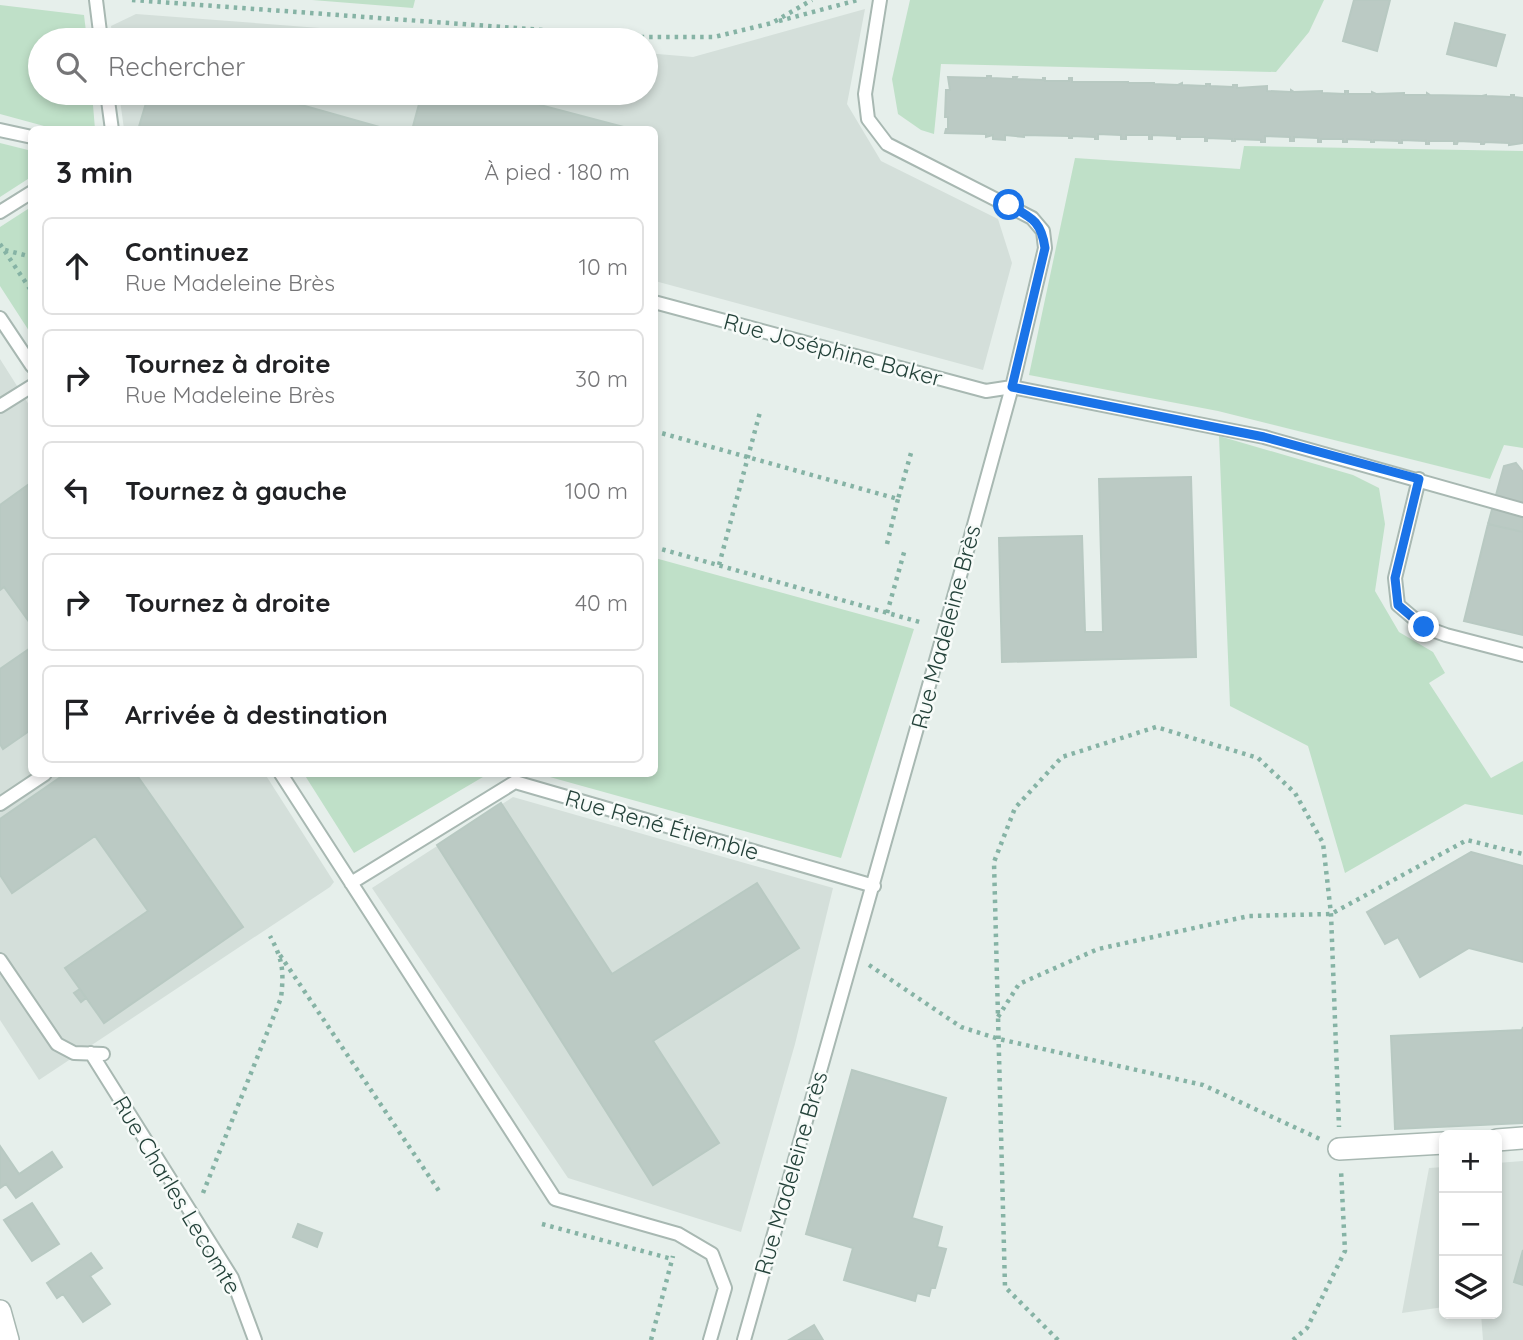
<!DOCTYPE html>
<html lang="fr">
<meta charset="utf-8">
<style>
:root{--surface:#fff;--page:#f2f2f2;--text:#202124;--muted:#757577;--line:#e0e0e0}
body{margin:0;font-family:Quicksand,sans-serif;background:var(--page);color:var(--text)}
.controls{position:absolute;right:21px;bottom:21px;display:grid;overflow:hidden;border-radius:10px;box-shadow:0 4px 10px #0003}
.controls button{width:63px;height:63px;display:grid;place-items:center;padding:0;border:0;border-bottom:2px solid var(--line);background:var(--surface);color:var(--text);font:35px sans-serif}
.stop{position:absolute;width:21px;height:21px;margin:-16px;border:5px solid #1a73e8;border-radius:50%;background:#fff}
.stop.end{background:#1a73e8;border-color:#fff;box-shadow:0 2px 7px #0008}
.list{margin:0;padding:0;list-style:none}
h2{display:flex;justify-content:space-between;align-items:center;height:91px;margin:0;padding:0 28px;font-size:30px}
h2 small{font-size:23px;font-weight:400;color:var(--muted)}
.list li{display:grid;grid-template-columns:46px 1fr auto;gap:21px;align-items:center;box-sizing:border-box;height:98px;margin:0 14px 14px;padding:0 14px;border:2px solid var(--line);border-radius:10px}
.list b{display:block;font-size:26px;white-space:nowrap}
.list p{margin:0;font-size:23px;white-space:nowrap;color:var(--muted)}
.list em{font-size:23px;font-style:normal;color:var(--muted)}
.icon{flex:none;width:38px;height:38px;fill:none;stroke:currentColor;stroke-width:2;stroke-linecap:round;stroke-linejoin:round}
.map{position:relative;flex:none;width:1523px;height:1340px;overflow:hidden}
.search{position:absolute;background:var(--surface);box-shadow:0 4px 10px #0003;left:28px;top:28px;width:630px;height:77px;display:flex;align-items:center;gap:18px;box-sizing:border-box;padding:0 24px;border-radius:38px;color:var(--muted);font-size:26px}
.panel{position:absolute;background:var(--surface);box-shadow:0 4px 10px #0003;left:28px;top:126px;width:630px;height:651px;border-radius:10px}
.map>svg:first-child{display:block}
</style>
<div class="map">
<svg width="1523" height="1340" viewBox="0 0 1523 1340">
<rect width="100%" height="100%" fill="#e6efeb"/>
<path fill="#d4dfda" d="M865,9L847,104L881,161L998,219L1012,263L983,370L655,281L654,130L124,129L119,93H646V53L693,57Z
M136,14L478,40H113L111,26Z
M0,359L31,408L32,774H265L334,882L330,887L39,1080L0,1020Z
M513,797L833,888L795,1044L741,1232L568,1178L372,888Z
M1523,1161V1340H1483L1481,1314H1497V1163Z
M1444,1167V1307L1402,1313L1429,1168Z"/>
<path fill="#bfe0c8" d="M312,0H415L413,8Z
M910,0H1324L1309,32L1276,72L941,64L934,134L921,130L898,114L892,79Z
M0,5L84,15L87,40H40V93H92L95,129H55L0,114Z
M0,143L32,151L31,177L0,197Z
M1244,146L1523,151V448L1504,445L1490,479L1218,411L1029,375L1075,158L1240,169Z
M31,207V334L0,286V227Z
M1219,436L1353,475L1379,488L1385,524L1375,591L1399,632L1433,652L1445,673L1429,683L1491,778L1523,761V815L1465,804L1345,873L1308,746L1230,706Z
M655,558L914,629L841,858L539,774H654Z
M304,774H488L354,853Z"/>
<path fill="#bbcac4" stroke="#b8c9c2" stroke-width="2" d="M1354,0H1390L1377,51L1343,41Z
M1455,23L1505,35L1496,66L1447,54Z
M987,76H991V78L1013,79V77H1017L1016,79L1043,80V78H1045V81H1069V78H1072V82H1128V83H1154V84L1178,85L1182,83V85L1206,86V84H1210V86L1233,87V85H1237V88L1267,86V91L1291,92V90L1294,92L1322,91V93L1345,94V91H1348V94H1372V92L1376,94L1404,93V95H1427V93L1430,95L1482,96L1486,95V96L1511,97V95H1514V97L1523,98V143L1509,145V143L1485,142L1484,144H1481V142L1458,141L1457,144H1454V141H1429V144H1426V141L1402,140V143H1399V141L1374,140V142H1371V140L1347,139V142H1343V139H1321V142H1318V138L1294,137V141H1290V137L1265,136V142H1261V140L1235,139V141H1232V139L1207,138V141H1205V137H1180V139H1177V136L1152,135V139H1149V135H1126V139H1121V135L1098,134V139H1095V137L1072,136V138H1069V136L1024,135V137L1005,135V140L993,139V135L986,137V134L945,133L946,129H948V117H945L946,90H950L948,77L987,78Z
M149,93H259L390,130H138Z
M422,93H495L635,130H412Z
M1516,463L1523,472V532L1488,524L1504,466Z
M1191,477L1196,657L1002,662L999,538L1082,536L1085,632H1103L1099,479Z
M32,482V626L4,587L0,590V505Z
M1488,524L1523,532V635L1464,621Z
M32,647V729L3,749L0,744V669Z
M65,774H136L243,927L104,1023L65,968L148,911L95,836L12,893L0,875V819Z
M501,803L612,974L757,883L799,948L653,1041L719,1143L653,1185L437,845Z
M1471,852L1523,866V962L1469,948L1420,977L1398,937L1385,944L1367,912Z
M80,989L86,998L81,1002L74,993Z
M1523,1027V1123L1395,1129L1391,1036L1522,1030Z
M852,1070L946,1098L912,1218L942,1227L937,1247L946,1249L935,1288H931L929,1296L917,1293L915,1301L844,1280L853,1248L806,1234Z
M0,1146L19,1174L52,1152L62,1167L16,1198L6,1184L0,1188Z
M32,1203L59,1244L32,1261L4,1220Z
M298,1224L322,1233L317,1247L293,1237Z
M1523,1250V1285L1514,1282Z
M91,1253L102,1268L90,1276L110,1304L83,1322L63,1294L57,1298L47,1283Z
M814,1325L823,1340H789Z"/>
<g fill="none" stroke-linecap="round" stroke-linejoin="round">
<g stroke="#a8b8b2" stroke-width="16">
<path id="lane" d="M96,0L101,40
M107,93L112,130
M0,130L32,137
M0,212L32,192
M654,302L986,391L1012,387L1264,437L1523,510
M0,318L32,366
M0,406L32,386
M1419,479L1395,578L1398,605L1424,627L1446,635L1523,655
M281,774L555,1199L678,1234L712,1254L725,1288L710,1340
M0,804L45,774
M351,883L515,782L874,886
M0,960L57,1044L74,1053L103,1054
M91,1053L232,1278L255,1340
M744,1340L963,565L1012,387L1045,248L1043,231L1032,218L887,144L868,119L865,94L880,0"/>
</g>
<g stroke="#a8b8b2" stroke-width="24">
<path id="street" d="M1497,1140L1523,1138
M1339,1149L1444,1143
M0,1311L8,1340"/>
</g>
<path stroke="#86b3a5" stroke-width="4.5" stroke-dasharray="3.5 5" stroke-linecap="butt" d="M132,0L640,37H714L772,23L812,0
M779,21L858,0
M0,244L32,292
M5,250L32,257
M654,431L898,499L911,453
M887,544L898,499
M654,547L923,623
M719,565L760,412
M887,613L905,549
M280,955L439,1191
M869,965L961,1027L999,1039L1203,1085L1320,1139
M998,1017L1019,984L1098,949L1249,916L1331,914L1467,840L1523,854
M203,1193L281,998C284,971 283,960 270,936
M542,1224L672,1259
M651,1340L673,1256
M1058,1340L1005,1287L994,862L1015,808L1062,757L1156,727L1258,758L1295,793L1323,843L1331,914L1339,1127
M1293,1340L1307,1328L1345,1251L1341,1170"/>
<use href="#lane" stroke="#fff" stroke-width="12"/>
<use href="#street" stroke="#fff" stroke-width="21"/>
</g>
<g fill="none" stroke-linecap="round" stroke-linejoin="round">
<path stroke="#1a73e8" stroke-width="9" d="M1009,205C1032,218 1041,221 1045,248L1012,387L1264,437L1419,479L1395,578L1398,605L1424,627"/>
</g>
<g text-anchor="middle" stroke-width="5" stroke-linejoin="round" paint-order="stroke">
<g font-size="23" fill="#24423a" stroke="#f7fbf9">
<text transform="translate(833 350) rotate(15)" y="8">Rue Joséphine Baker</text>
<text transform="translate(946 627) rotate(-75)" y="8">Rue Madeleine Brès</text>
<text transform="translate(662 825) rotate(16)" y="8">Rue René Étiemble</text>
<text transform="translate(791 1173) rotate(-74)" y="8">Rue Madeleine Brès</text>
<text transform="translate(177 1195) rotate(59)" y="8">Rue Charles Lecomte</text>
</g>
</g>
</svg>
<div class="controls">
<button>+</button>
<button>−</button>
<button><svg class="icon" aria-label="layers" viewBox="0 0 24 24"><path d="M12 4l9 5-9 5-9-5zM3 14l9 5 9-5"/></svg></button>
</div>
<div class="stop" style="left:1009px;top:205px"></div>
<div class="stop end" style="left:1424px;top:627px"></div>
<div class="search"><svg class="icon" aria-label="search" viewBox="0 0 24 24"><circle cx="10" cy="10" r="6"/><path d="M15 15l6 6"/></svg>Rechercher</div>
<section class="panel">
<h2>3 min<small>À pied · 180 m</small></h2>
<ul class="list">
<li><svg class="icon" aria-label="ahead" viewBox="0 0 24 24"><path d="M12 20V5M6 11l6-6 6 6"/></svg><div><b>Continuez</b><p>Rue Madeleine Brès</p></div><em>10 m</em></li>
<li><svg class="icon" aria-label="right" viewBox="0 0 24 24"><path d="M7 20v-9h11M14 6l5 5-5 5"/></svg><div><b>Tournez à droite</b><p>Rue Madeleine Brès</p></div><em>30 m</em></li>
<li><svg class="icon" aria-label="left" viewBox="0 0 24 24"><path d="M17 20v-9H6M10 6l-5 5 5 5"/></svg><div><b>Tournez à gauche</b></div><em>100 m</em></li>
<li><svg class="icon" aria-label="right" viewBox="0 0 24 24"><path d="M7 20v-9h11M14 6l5 5-5 5"/></svg><div><b>Tournez à droite</b></div><em>40 m</em></li>
<li><svg class="icon" aria-label="arrive" viewBox="0 0 24 24"><path d="M6 21V4h12l-3 4 3 4H6"/></svg><div><b>Arrivée à destination</b></div></li>
</ul>
</section>
</div>
